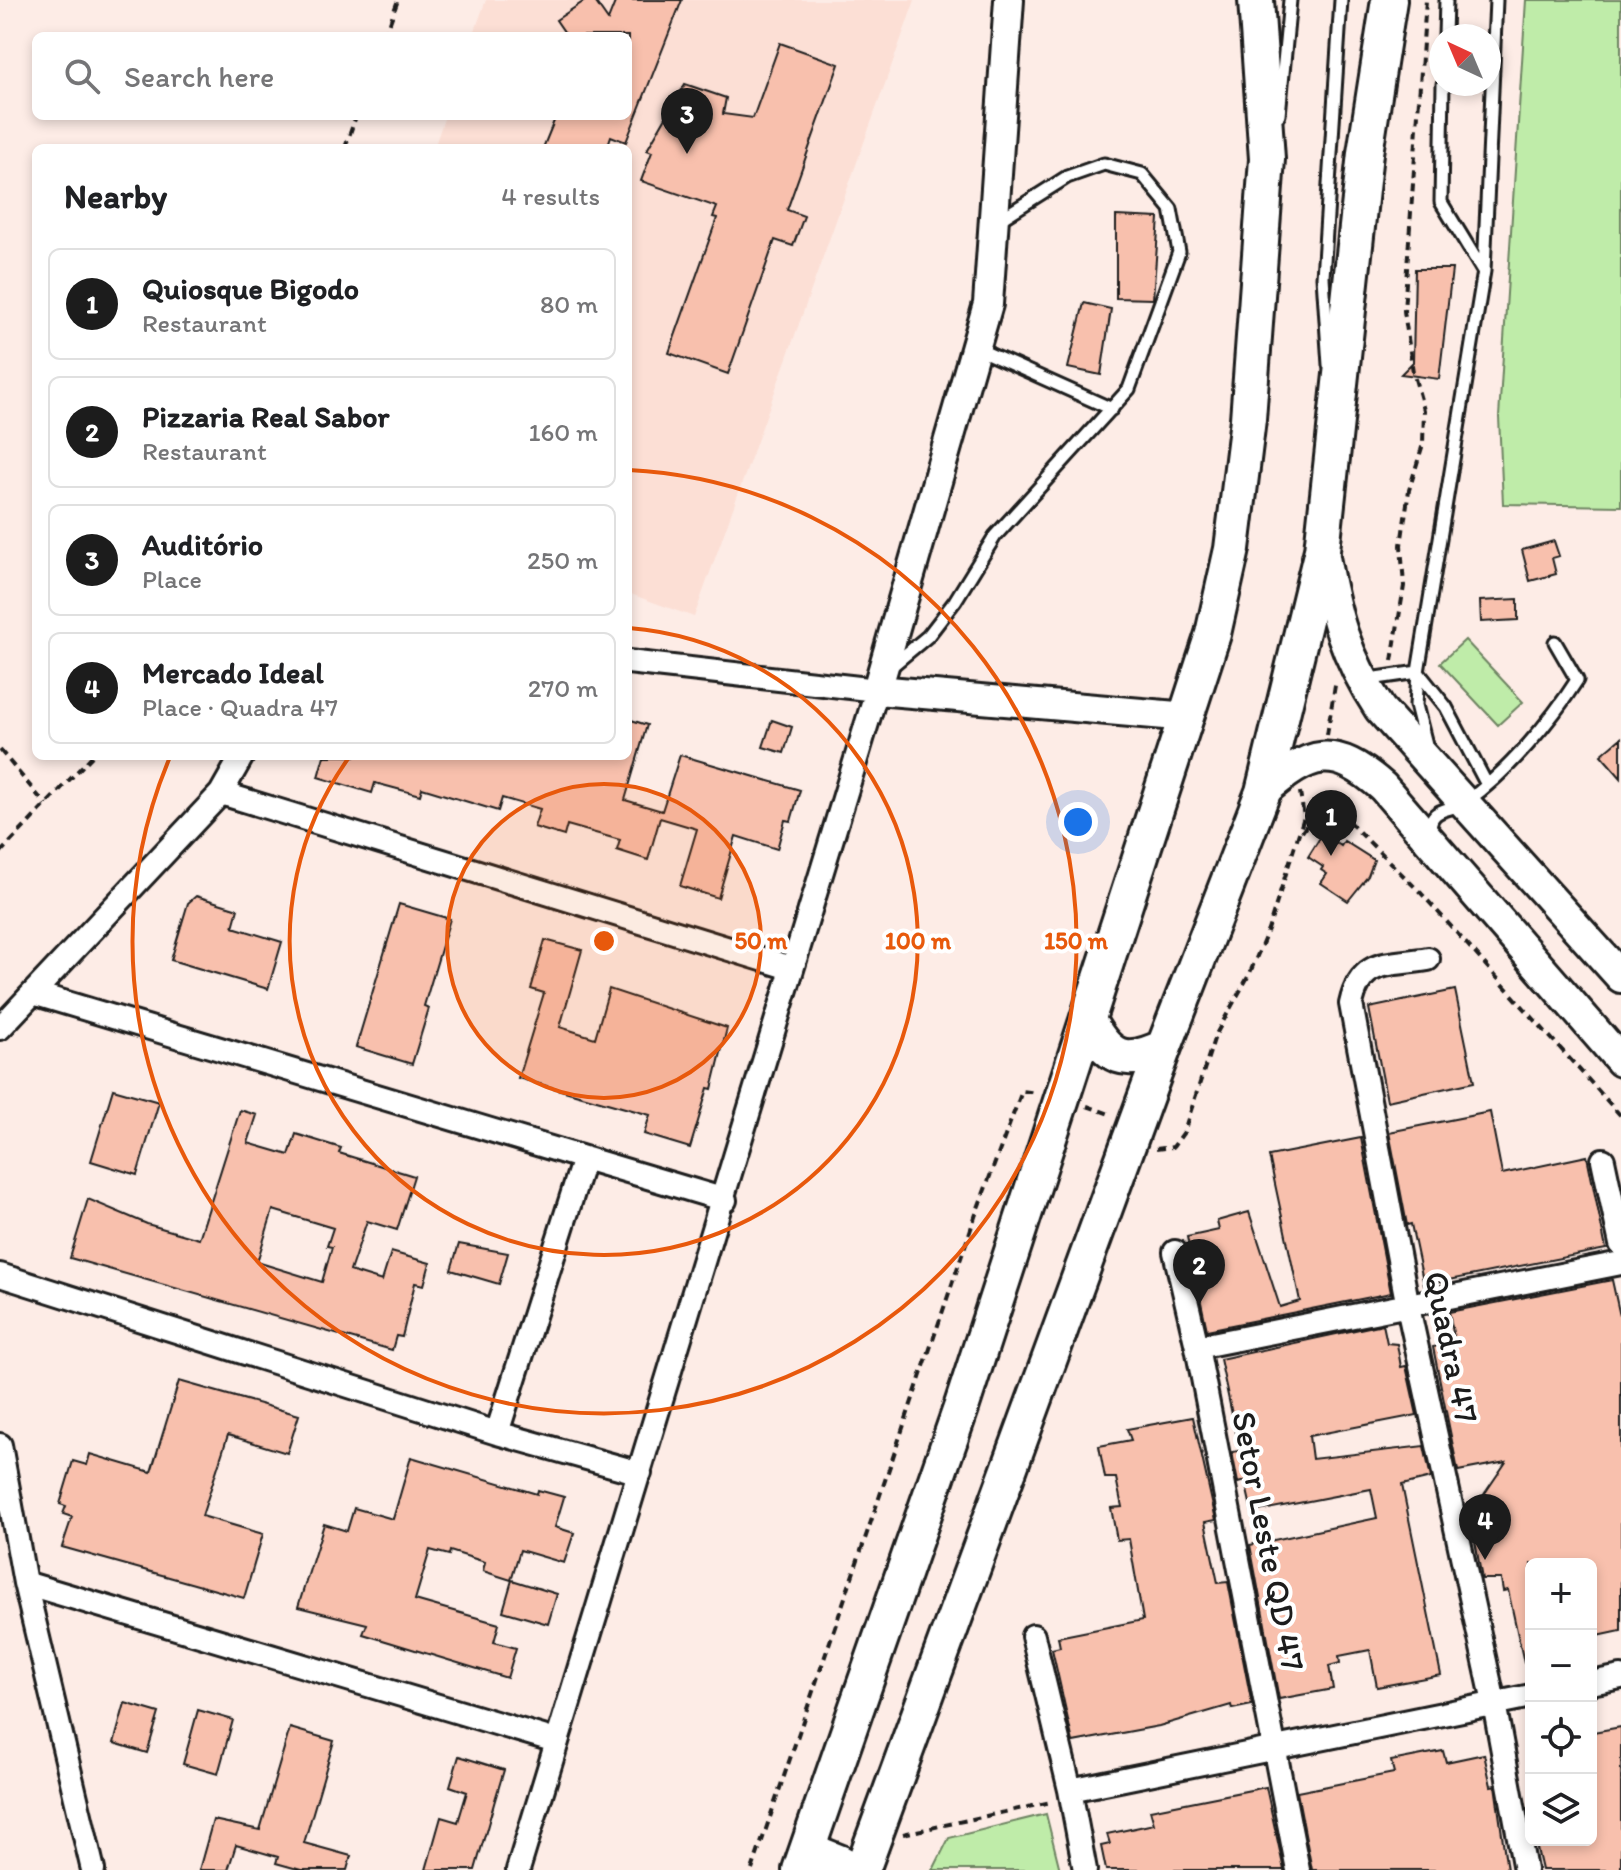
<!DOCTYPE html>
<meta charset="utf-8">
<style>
:root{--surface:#fff;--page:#f6f6f6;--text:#202124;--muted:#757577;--line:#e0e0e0;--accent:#1c1c1c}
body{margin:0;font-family:Itim,sans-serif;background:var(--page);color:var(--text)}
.controls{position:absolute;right:24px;bottom:24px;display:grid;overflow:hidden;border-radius:12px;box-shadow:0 4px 12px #0003}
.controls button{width:72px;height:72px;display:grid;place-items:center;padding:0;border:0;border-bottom:2px solid var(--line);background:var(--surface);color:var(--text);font:40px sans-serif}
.compass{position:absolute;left:1429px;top:24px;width:72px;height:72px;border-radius:50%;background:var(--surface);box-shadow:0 4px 12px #0003;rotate:316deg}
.you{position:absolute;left:1078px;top:822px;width:28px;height:28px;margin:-20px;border:6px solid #fff;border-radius:50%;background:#1a73e8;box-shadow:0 0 0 12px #1a73e833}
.badge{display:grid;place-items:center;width:52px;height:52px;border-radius:50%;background:var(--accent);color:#fff;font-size:26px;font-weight:700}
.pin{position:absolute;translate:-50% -66px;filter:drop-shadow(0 2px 4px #0008)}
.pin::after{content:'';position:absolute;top:42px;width:28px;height:24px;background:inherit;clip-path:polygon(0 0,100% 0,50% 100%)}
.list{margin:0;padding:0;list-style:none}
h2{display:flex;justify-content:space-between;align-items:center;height:104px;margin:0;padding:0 32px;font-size:34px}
h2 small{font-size:26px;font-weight:400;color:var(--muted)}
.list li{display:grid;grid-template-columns:52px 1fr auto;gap:24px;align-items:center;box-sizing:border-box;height:112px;margin:0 16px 16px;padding:0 16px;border:2px solid var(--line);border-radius:12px}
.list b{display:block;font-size:30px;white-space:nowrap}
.list p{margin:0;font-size:26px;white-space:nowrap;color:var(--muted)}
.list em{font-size:26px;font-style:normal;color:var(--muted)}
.icon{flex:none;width:44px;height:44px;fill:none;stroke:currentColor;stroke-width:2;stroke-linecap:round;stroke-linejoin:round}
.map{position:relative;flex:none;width:1621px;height:1870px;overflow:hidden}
.search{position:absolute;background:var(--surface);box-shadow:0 4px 12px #0003;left:32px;top:32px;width:600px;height:88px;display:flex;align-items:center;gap:20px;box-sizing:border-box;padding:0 28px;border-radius:12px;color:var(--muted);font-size:30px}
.panel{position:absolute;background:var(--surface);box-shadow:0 4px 12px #0003;left:32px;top:144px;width:600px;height:616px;border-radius:12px}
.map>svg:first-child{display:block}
</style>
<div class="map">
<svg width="1621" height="1870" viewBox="0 0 1621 1870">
<rect width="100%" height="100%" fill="#fdece6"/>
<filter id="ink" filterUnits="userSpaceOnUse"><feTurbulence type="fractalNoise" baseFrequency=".0125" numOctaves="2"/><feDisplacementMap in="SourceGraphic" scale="16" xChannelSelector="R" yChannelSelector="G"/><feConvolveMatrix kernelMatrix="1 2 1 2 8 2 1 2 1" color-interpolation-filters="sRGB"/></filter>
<g filter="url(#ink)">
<path fill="#fcdfd5" d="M486,0H915L694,617L628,593V148H434L445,116H628V36H473Z"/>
<path fill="#bfeca9" stroke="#6e8462" stroke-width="2" d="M1526,0H1621V506L1503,504L1499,417Z
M1465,640L1523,702L1498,725L1440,663Z
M1046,1814L1060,1870H933L949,1838Z"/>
<path fill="#f8c0ad" stroke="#1c1c1c" stroke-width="2" fill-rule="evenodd" d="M586,0H594L608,20L616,0H682L626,142L611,136L607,148H543L556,116H628V36H567L556,20Z
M780,43L839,64L787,210L804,216L793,246L775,240L728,374L669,353L717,218L713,217L717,207L641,181L652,152L647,150L685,84L726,98L723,114L753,118Z
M1116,216L1159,218L1153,299L1116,298Z
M1415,269H1452L1439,379L1401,374L1413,362Z
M1084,303L1111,309L1101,375L1068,368Z
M1554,541L1559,556L1552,558L1556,574L1530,581L1522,550Z
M1518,599V620L1481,622L1480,601Z
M628,719L647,725L625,800L662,811L680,755L800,790L791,821L785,820L777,849L736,836L718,898L680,886L697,829L660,818L648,860L617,850L620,840L567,825L564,836L534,827L540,809L502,798L498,811L422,788L420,795L375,783L372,793L318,777L324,756H628Z
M772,720L792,727L784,753L763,747Z
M1621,738V778L1601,755Z
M1323,833L1341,846L1344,841L1374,860L1368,876L1348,901L1321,883L1327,874L1321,870L1323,867L1308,857Z
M196,896L238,909L233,927L282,942L268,989L171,960L188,903Z
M399,904L450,919L424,1006L429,1008L412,1064L356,1047Z
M545,940L582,950L560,1027L595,1038L609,989L727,1028L712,1089L708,1088L690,1148L644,1134L650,1115L518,1078L544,993L531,989Z
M1455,990L1474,1082L1387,1101L1369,1008Z
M113,1089L159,1102L137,1175L91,1161Z
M240,1110L257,1115L248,1143L289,1155L296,1134L341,1148L339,1153L414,1176L397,1230L367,1221L350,1271L382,1281L391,1252L430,1263L424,1285L415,1283L402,1337L396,1336L392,1350L70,1258L88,1199L147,1224L199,1239ZM273,1210L333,1228L327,1246L332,1247L322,1282L257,1262Z
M1490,1112L1502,1174L1587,1156L1606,1249L1424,1285L1411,1224L1407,1225L1389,1132Z
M1361,1138L1391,1293L1207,1330L1187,1237L1219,1230L1217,1221L1249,1212L1280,1307L1300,1301L1269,1156Z
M459,1244L508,1253L499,1284L451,1270Z
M1612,1280L1621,1321V1631L1593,1637L1591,1564H1531V1662L1524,1663L1508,1590L1503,1591L1501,1579H1482L1475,1541L1492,1536L1483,1496L1506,1462L1458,1471L1433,1347L1455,1343L1449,1312Z
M1383,1324L1387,1343L1397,1344L1401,1367L1406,1366L1417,1415L1309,1436L1312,1459L1424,1446L1431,1478L1402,1485L1441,1675L1377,1687L1370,1650L1339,1656L1340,1663L1329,1666L1333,1689L1279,1699L1250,1545L1377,1518L1371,1489L1252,1512L1245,1481L1238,1483L1232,1452L1240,1451L1220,1359Z
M179,1381L299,1415L287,1453L228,1435L202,1516L263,1534L244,1598L62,1547L72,1517L63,1514L66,1506L60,1504L73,1461L87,1465L90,1454L151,1472Z
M1193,1417L1216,1520L1205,1522L1218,1583L1228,1582L1252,1705L1232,1709L1231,1705L1159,1726L1073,1742L1052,1649L1060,1647L1058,1637L1143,1620L1129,1539L1117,1540L1111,1508L1122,1507L1116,1478H1105L1099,1446L1131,1440L1127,1429Z
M411,1457L537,1494L538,1490L564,1497L555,1527L574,1533L564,1563L520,1550L511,1580L483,1571L485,1562L450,1551L449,1555L430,1550L415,1600L499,1624L494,1642L516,1648L507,1678L363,1634L367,1624L298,1607L324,1524L347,1531L354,1508L393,1519Z
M512,1580L557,1594L548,1624L503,1611Z
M125,1703L159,1713L147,1753L114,1743Z
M198,1710L233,1720L218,1774L183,1764Z
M1621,1727V1870H1542L1535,1840H1591L1593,1732Z
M290,1728L334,1741L304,1843L351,1856L347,1870H301L276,1863L278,1857L236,1845L228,1870H199L213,1820L260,1830Z
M1443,1751L1446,1762L1484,1754L1491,1786L1495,1785L1507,1870H1312L1297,1792L1394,1773L1391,1761Z
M459,1756L504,1770L495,1800L475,1870H426L441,1817L458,1822L467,1792L450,1786Z
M1266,1787L1284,1870H1106L1101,1846L1110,1844L1107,1834L1154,1824L1150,1810Z"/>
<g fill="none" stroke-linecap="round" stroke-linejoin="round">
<g stroke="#1c1c1c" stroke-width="17">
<path id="service" d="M1445,36L1446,0
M1443,84L1441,202L1483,271
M1279,115L1290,0
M978,349L1112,409
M1329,365L1323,277L1341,0
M887,670L928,636L955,601L995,536L1129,389L1179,252L1171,209L1142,174L1104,164L1067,177L996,222
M1418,672L1446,707L1486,783
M1363,680L1418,672
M1427,748L1416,705L1418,672L1484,271L1496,0
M1430,834C1428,804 1451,813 1467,801C1507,773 1551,721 1577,680L1555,642"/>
</g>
<g stroke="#1c1c1c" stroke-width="28">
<path id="minor" d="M221,793L791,968
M1428,959C1387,966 1361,958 1351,1004L1408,1307L1494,1703L1525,1870
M33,993L584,1158L497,1433
M0,1028L221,793L242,756
M584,1158L725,1200
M1603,1160L1621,1244
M1175,1252L1197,1347L1298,1870
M0,1275L497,1433L640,1473
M1197,1347L1621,1263
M0,1445L25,1583L93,1870
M25,1583L556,1741
M1033,1636L1070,1790L1531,1696
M1591,1683L1621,1677
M1070,1790L1085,1870
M518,1870L877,690L628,662"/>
</g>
<g stroke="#1c1c1c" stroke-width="34">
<path id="tertiary" d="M1009,0L988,304L877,690L1188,717"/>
</g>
<g stroke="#1c1c1c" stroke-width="36">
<path id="secondary" d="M1323,552C1335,616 1344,654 1380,709L1621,977
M1263,792C1311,751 1333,743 1383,787L1621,1061"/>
</g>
<g stroke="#1c1c1c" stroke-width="40">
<path id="primary" d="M1088,1021C1109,1059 1124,1066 1164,1047
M801,1867L821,1855L841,1863L846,1870
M800,1870L962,1405L1213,634L1232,549L1248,419L1267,159L1256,0
M862,1870L1164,1047L1263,792L1322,550L1365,153L1389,0"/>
</g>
<path stroke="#1c1c1c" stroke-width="4" stroke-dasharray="8 6" stroke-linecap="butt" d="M385,36L398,0
M345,148L356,116
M1392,661L1404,586L1401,545L1409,490L1423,444L1424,410L1413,372L1404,311L1426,0
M1327,735L1335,685
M0,750L46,805
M1302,832L1311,819L1322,815L1345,818L1421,893L1621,1116
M0,853L92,756
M1087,1106L1112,1115
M1156,1149L1173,1147L1184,1132L1215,1036L1249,975L1268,930L1304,817L1300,792
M903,1834L1051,1802
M752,1870L978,1208L1022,1091L1036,1093"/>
<use href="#service" stroke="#fff" stroke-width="11"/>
<use href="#minor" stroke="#fff" stroke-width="22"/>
<use href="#tertiary" stroke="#fff" stroke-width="28"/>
<use href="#secondary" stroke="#fff" stroke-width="30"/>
<use href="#primary" stroke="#fff" stroke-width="34"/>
</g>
</g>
<circle cx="604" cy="941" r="157" fill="#e8590c" fill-opacity=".12"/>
<g fill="none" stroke="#e8590c" stroke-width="4">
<circle cx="604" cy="941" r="157"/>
<path d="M629 628A314 314 0 1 1 350 756"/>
<path d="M629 470A472 472 0 1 1 170 757"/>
</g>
<g text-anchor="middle" stroke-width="8" stroke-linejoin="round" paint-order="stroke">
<g font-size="34" fill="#1c1c1c" stroke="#fff">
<text transform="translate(1452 1347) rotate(78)" y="12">Quadra 47</text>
<text transform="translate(1269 1541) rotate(79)" y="12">Setor Leste QD 47</text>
</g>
</g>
<circle cx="604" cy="941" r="12" fill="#e8590c" stroke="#fff" stroke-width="4"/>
<g font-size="24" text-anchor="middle" font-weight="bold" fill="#e8590c" stroke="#fff" stroke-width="8" stroke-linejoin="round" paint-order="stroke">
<text x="761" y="949">50 m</text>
<text x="918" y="949">100 m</text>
<text x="1076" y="949">150 m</text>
</g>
</svg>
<div class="controls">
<button>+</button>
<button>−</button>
<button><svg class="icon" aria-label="locate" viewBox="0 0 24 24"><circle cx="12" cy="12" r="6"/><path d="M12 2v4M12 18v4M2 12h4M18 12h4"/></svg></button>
<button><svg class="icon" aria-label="layers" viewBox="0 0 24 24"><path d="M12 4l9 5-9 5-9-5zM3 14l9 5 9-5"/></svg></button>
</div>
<svg class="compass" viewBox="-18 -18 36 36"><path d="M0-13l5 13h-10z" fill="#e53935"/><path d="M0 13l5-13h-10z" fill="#757577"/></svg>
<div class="you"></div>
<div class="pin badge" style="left:1331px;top:856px">1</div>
<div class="pin badge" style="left:1199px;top:1305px">2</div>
<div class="pin badge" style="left:687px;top:154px">3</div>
<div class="pin badge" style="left:1485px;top:1560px">4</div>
<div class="search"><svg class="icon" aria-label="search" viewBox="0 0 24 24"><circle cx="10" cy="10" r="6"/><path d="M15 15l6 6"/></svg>Search here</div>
<section class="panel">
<h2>Nearby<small>4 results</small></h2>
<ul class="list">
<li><span class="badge">1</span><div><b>Quiosque Bigodo</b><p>Restaurant</p></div><em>80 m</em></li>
<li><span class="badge">2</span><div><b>Pizzaria Real Sabor</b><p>Restaurant</p></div><em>160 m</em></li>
<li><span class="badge">3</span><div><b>Auditório</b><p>Place</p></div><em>250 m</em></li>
<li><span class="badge">4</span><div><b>Mercado Ideal</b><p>Place · Quadra 47</p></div><em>270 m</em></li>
</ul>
</section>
</div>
